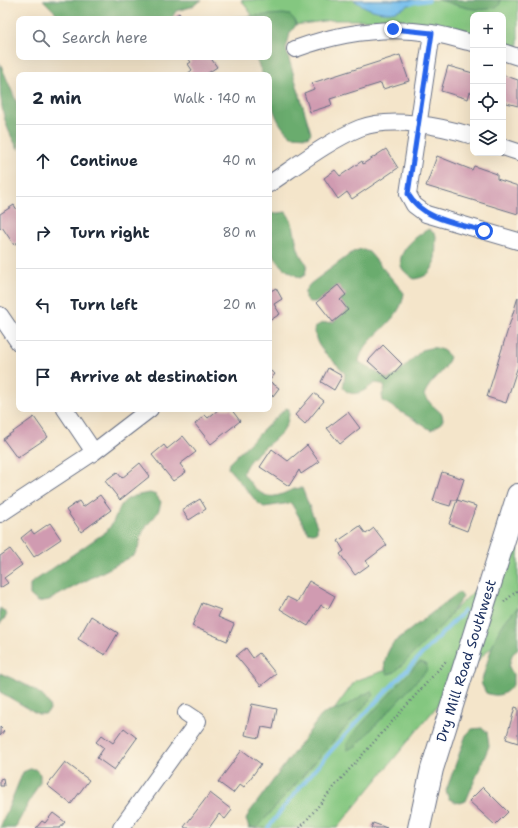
<!DOCTYPE html>
<meta charset="utf-8">
<style>
:root{--surface:#fff;--page:#f2f2f3;--text:#1f2937;--muted:#747a83;--line:#e0e1e3}
body{margin:0;font-family:"Shantell Sans",sans-serif;background:var(--page);color:var(--text)}
.controls{position:absolute;right:12px;top:12px;display:grid;overflow:hidden;border-radius:8px;box-shadow:0 4px 16px #0002}
.controls button{width:36px;height:36px;display:grid;place-items:center;padding:0;border:0;border-bottom:1px solid var(--line);background:var(--surface);color:var(--text);font:20px sans-serif}
.stop{position:absolute;width:12px;height:12px;margin:-9px;border:3px solid #2563eb;border-radius:50%;background:#fff}
.stop.end{background:#2563eb;border-color:#fff;box-shadow:0 1px 4px #0008}
.list{margin:0;padding:0;list-style:none}
h2{display:flex;justify-content:space-between;align-items:center;height:52px;margin:0;padding:0 16px;font-size:17px}
h2 small{font-size:13px;font-weight:400;color:var(--muted)}
.list li{display:grid;grid-template-columns:26px 1fr auto;gap:12px;align-items:center;box-sizing:border-box;height:72px;padding:0 16px;border-top:1px solid var(--line)}
.list b{display:block;font-size:15px;white-space:nowrap}
.list em{font-size:13px;font-style:normal;color:var(--muted)}
.icon{flex:none;width:22px;height:22px;fill:none;stroke:currentColor;stroke-width:2;stroke-linecap:round;stroke-linejoin:round}
.map{position:relative;flex:none;width:518px;height:828px;overflow:hidden}
.search{position:absolute;background:var(--surface);box-shadow:0 4px 16px #0002;left:16px;top:16px;width:256px;height:44px;display:flex;align-items:center;gap:10px;box-sizing:border-box;padding:0 14px;border-radius:8px;color:var(--muted);font-size:15px}
.panel{position:absolute;background:var(--surface);box-shadow:0 4px 16px #0002;left:16px;top:72px;width:256px;height:340px;border-radius:8px}
.map>svg:first-child{display:block}
</style>
<div class="map">
<svg width="518" height="828" viewBox="0 0 518 828">
<rect width="100%" height="100%" fill="#fcf5e5"/>
<filter id="ink" filterUnits="userSpaceOnUse"><feTurbulence type="fractalNoise" baseFrequency=".025" numOctaves="2"/><feDisplacementMap in="SourceGraphic" scale="8" xChannelSelector="R" yChannelSelector="G"/><feConvolveMatrix kernelMatrix="1 2 1 2 8 2 1 2 1" color-interpolation-filters="sRGB"/></filter>
<filter id="wash" filterUnits="userSpaceOnUse"><feTurbulence type="fractalNoise" baseFrequency=".012" numOctaves="4" result="noise"/><feDisplacementMap in="SourceGraphic" scale="16" xChannelSelector="R" yChannelSelector="G"/><feGaussianBlur stdDeviation="0.9" result="paint"/><feColorMatrix in="noise" values="0 0 0 0 0 0 0 0 0 0 0 0 0 0 0 0 0 1.4 0 .05"/><feComposite in="paint" operator="in"/></filter>
<g filter="url(#wash)">
<rect width="100%" height="100%" fill="#f4e5ca"/>
<path fill="#84c780" stroke="#507b6f" d="M241,0H518V47L503,42V15H473V33L398,20H332L272,28L269,19H255Z
M518,549V621L461,677L337,828H248L355,681L395,667Z"/>
<path fill="#6bac6e" stroke="#436e66" d="M43,0H202L191,7L176,11L171,19H62Z
M439,0H501L499,6C479,15 459,5 439,0Z
M283,14L290,15L295,20L296,25L290,33L286,49L311,133L308,137L291,136C273,122 269,97 269,75H263L255,57H269V19H207Z
M0,63L19,108V150C0,120 0,99 0,63Z
M286,212C299,229 292,249 307,264L305,275L300,278L283,268L269,250L271,234L269,214Z
M429,229L436,235C435,255 439,276 414,279C410,276 404,272 402,268C394,253 418,234 429,229Z
M361,249L369,252L404,293C402,323 361,338 359,362L388,379L395,376L422,350C434,346 442,347 450,357C445,374 430,379 424,395L431,404L442,414L443,420L439,425L431,430L383,401L382,395L385,388L382,384L375,383C365,390 354,400 343,388L345,374C333,357 313,350 315,327L322,323L333,322L348,310L340,300L346,295L338,285L317,302H309L305,298V291L310,284L353,252Z
M286,408L289,409C291,442 252,445 243,473C250,483 261,499 275,496C284,495 291,488 302,488L317,526V532L313,533L308,532L291,503L264,507L257,502L228,468L229,463Z
M150,493L156,495L161,502C158,519 149,519 143,532C139,541 140,549 133,556L49,600L38,602L30,595V584L107,531C125,507 113,498 150,493Z
M459,592L463,597L444,623L395,672L388,674C380,665 388,651 393,643Z
M518,607V648L512,655L509,667L513,674V685C505,694 499,698 486,693L481,683C491,652 493,630 518,607Z
M0,608L4,611L7,615L0,624Z
M421,662L426,664L427,670L356,746L347,750V744L352,735L417,664Z
M0,673C14,680 50,692 50,710L45,714H38L0,692Z
M371,691L374,695L257,828L249,827L246,820L249,813L320,717C331,707 332,712 343,707C353,703 361,695 371,691Z
M482,728L487,732L489,746L466,801L459,803L449,799L446,791L466,735L472,729Z
M30,769H35L40,774V782L15,828H0L23,772Z"/>
<path fill="#73beed" stroke="#4776a6" d="M354,0H414L415,2C409,5 402,9 395,11C381,15 364,8 354,0Z"/>
<g fill="none" stroke-linecap="round" stroke-linejoin="round">
<path stroke="#73beed" stroke-width="4" d="M411,3L429,0
M268,828C326,750 396,681 464,611"/>
</g>
<g id="blocks">
<path fill="#d09bb1" d="M179,13L183,19H171Z
M400,55L409,81L383,89L381,83L330,99L332,105L310,112L304,93L314,89L312,83Z
M187,57H210L217,67L205,75H186L192,70L188,64L191,62Z
M448,66L473,73V93L470,92L468,99L441,91Z
M503,75L518,80V106L503,102Z
M386,149L398,168L352,199L347,192L338,199L324,178L335,170L340,176L362,161L363,164Z
M437,156L472,170L474,166L497,174V179L518,186V214L426,186Z
M14,205L19,213V241L14,245L2,227L0,229V214Z
M338,285L346,295L340,300L348,310L333,322L317,302Z
M276,288L282,299L274,304L280,314L269,321V292Z
M518,297V366L506,403L487,397Z
M383,345L402,364L388,379L368,361Z
M328,368L342,376L334,390L321,382Z
M269,370L275,374L269,381L279,388L273,396L269,393Z
M314,393L324,401L305,424L295,415Z
M219,409H231L240,421L211,444L195,424L205,415L208,418Z
M348,412L360,428L340,444L327,428Z
M34,417L48,437L17,458L3,439Z
M183,436L196,452L180,464L186,472L173,481L152,455L164,445L167,449Z
M307,445L319,462L301,474L299,470L289,486L260,467L272,449L288,461Z
M140,463L150,476L120,500L105,481L117,472L122,478Z
M442,472L464,479L457,500H452L450,506L433,501Z
M100,495L111,510L81,532L66,510L79,501L83,507Z
M200,499L206,509L189,520L182,510Z
M457,500L476,506L467,531L449,524Z
M50,523L61,539L34,557L21,538L31,530L34,534Z
M360,526L366,534L374,528L387,545L366,561L369,565L355,575L340,554L344,551L338,541Z
M10,549L22,565L4,578L8,583L0,588V556Z
M309,581L335,596L328,609L321,605L308,626L280,609L287,597L297,602Z
M202,603L221,610L218,617L234,624L227,641L192,626Z
M91,616L118,633L105,655L78,639Z
M246,648L253,658L259,653L276,674L261,686L236,656Z
M252,704L277,709L273,729L262,727L259,738L245,735Z
M515,707L518,708V743L506,739Z
M0,727L4,731L0,736Z
M124,728L137,738L114,770L97,758L104,748L96,742L102,735L113,743Z
M242,750L261,764L244,787L240,784L233,793L218,782Z
M65,762L89,780L71,804L47,785Z
M3,778L4,786H0V779Z
M483,787L508,812L495,825L469,801Z
M210,793L232,810L225,819L219,814L209,828H186L184,827Z
M53,813L65,822L60,828H36L42,821L45,823Z
M373,823L387,828H371Z"/>
</g>
</g>
<g filter="url(#ink)">
<use href="#blocks" fill-opacity="0" stroke="#676f84" stroke-width="1"/>
<g fill="none" stroke-linecap="round" stroke-linejoin="round">
<g stroke="#676f84" stroke-width="18">
<path id="street" d="M432,33L408,194L414,205L426,214L518,241
M295,49C339,33 385,26 431,33C445,35 459,40 473,43
M503,52L518,57
M503,147L518,152
M269,184C296,166 330,140 360,128C392,116 441,126 473,136
M0,315L19,343
M65,409L94,452
M0,514L94,452L150,409
M121,828L198,721L186,713"/>
</g>
<g stroke="#676f84" stroke-width="24">
<g id="secondary">
<path id="s1" d="M419,828L432,769L518,495"/>
</g>
</g>
<path stroke="#676f84" stroke-width="2.5" stroke-dasharray="1 3" stroke-linecap="butt" d="M504,602L518,590
M300,828L340,780L447,660"/>
<use href="#street" stroke="#fff" stroke-width="16"/>
<use href="#secondary" stroke="#fff" stroke-width="22"/>
</g>
</g>
<g fill="none" stroke-linecap="round" stroke-linejoin="round" filter="url(#ink)">
<path stroke="#2563eb" stroke-width="5" d="M393,29L432,33L408,194C423,220 457,223 484,231"/>
</g>
<g text-anchor="middle" stroke-width="3.5" stroke-linejoin="round" paint-order="stroke">
<g font-size="14" fill="#1b2f5e" stroke="#fcf5e5">
<text dy="5" stroke="none"><textPath href="#s1" startOffset="174">Dry Mill Road Southwest</textPath></text>
</g>
</g>
</svg>
<div class="controls">
<button>+</button>
<button>−</button>
<button><svg class="icon" aria-label="locate" viewBox="0 0 24 24"><circle cx="12" cy="12" r="6"/><path d="M12 2v4M12 18v4M2 12h4M18 12h4"/></svg></button>
<button><svg class="icon" aria-label="layers" viewBox="0 0 24 24"><path d="M12 4l9 5-9 5-9-5zM3 14l9 5 9-5"/></svg></button>
</div>
<div class="stop" style="left:484px;top:231px"></div>
<div class="stop end" style="left:393px;top:29px"></div>
<div class="search"><svg class="icon" aria-label="search" viewBox="0 0 24 24"><circle cx="10" cy="10" r="6"/><path d="M15 15l6 6"/></svg>Search here</div>
<section class="panel">
<h2>2 min<small>Walk · 140 m</small></h2>
<ul class="list">
<li><svg class="icon" aria-label="ahead" viewBox="0 0 24 24"><path d="M12 20V5M6 11l6-6 6 6"/></svg><div><b>Continue</b></div><em>40 m</em></li>
<li><svg class="icon" aria-label="right" viewBox="0 0 24 24"><path d="M7 20v-9h11M14 6l5 5-5 5"/></svg><div><b>Turn right</b></div><em>80 m</em></li>
<li><svg class="icon" aria-label="left" viewBox="0 0 24 24"><path d="M17 20v-9H6M10 6l-5 5 5 5"/></svg><div><b>Turn left</b></div><em>20 m</em></li>
<li><svg class="icon" aria-label="arrive" viewBox="0 0 24 24"><path d="M6 21V4h12l-3 4 3 4H6"/></svg><div><b>Arrive at destination</b></div></li>
</ul>
</section>
</div>
